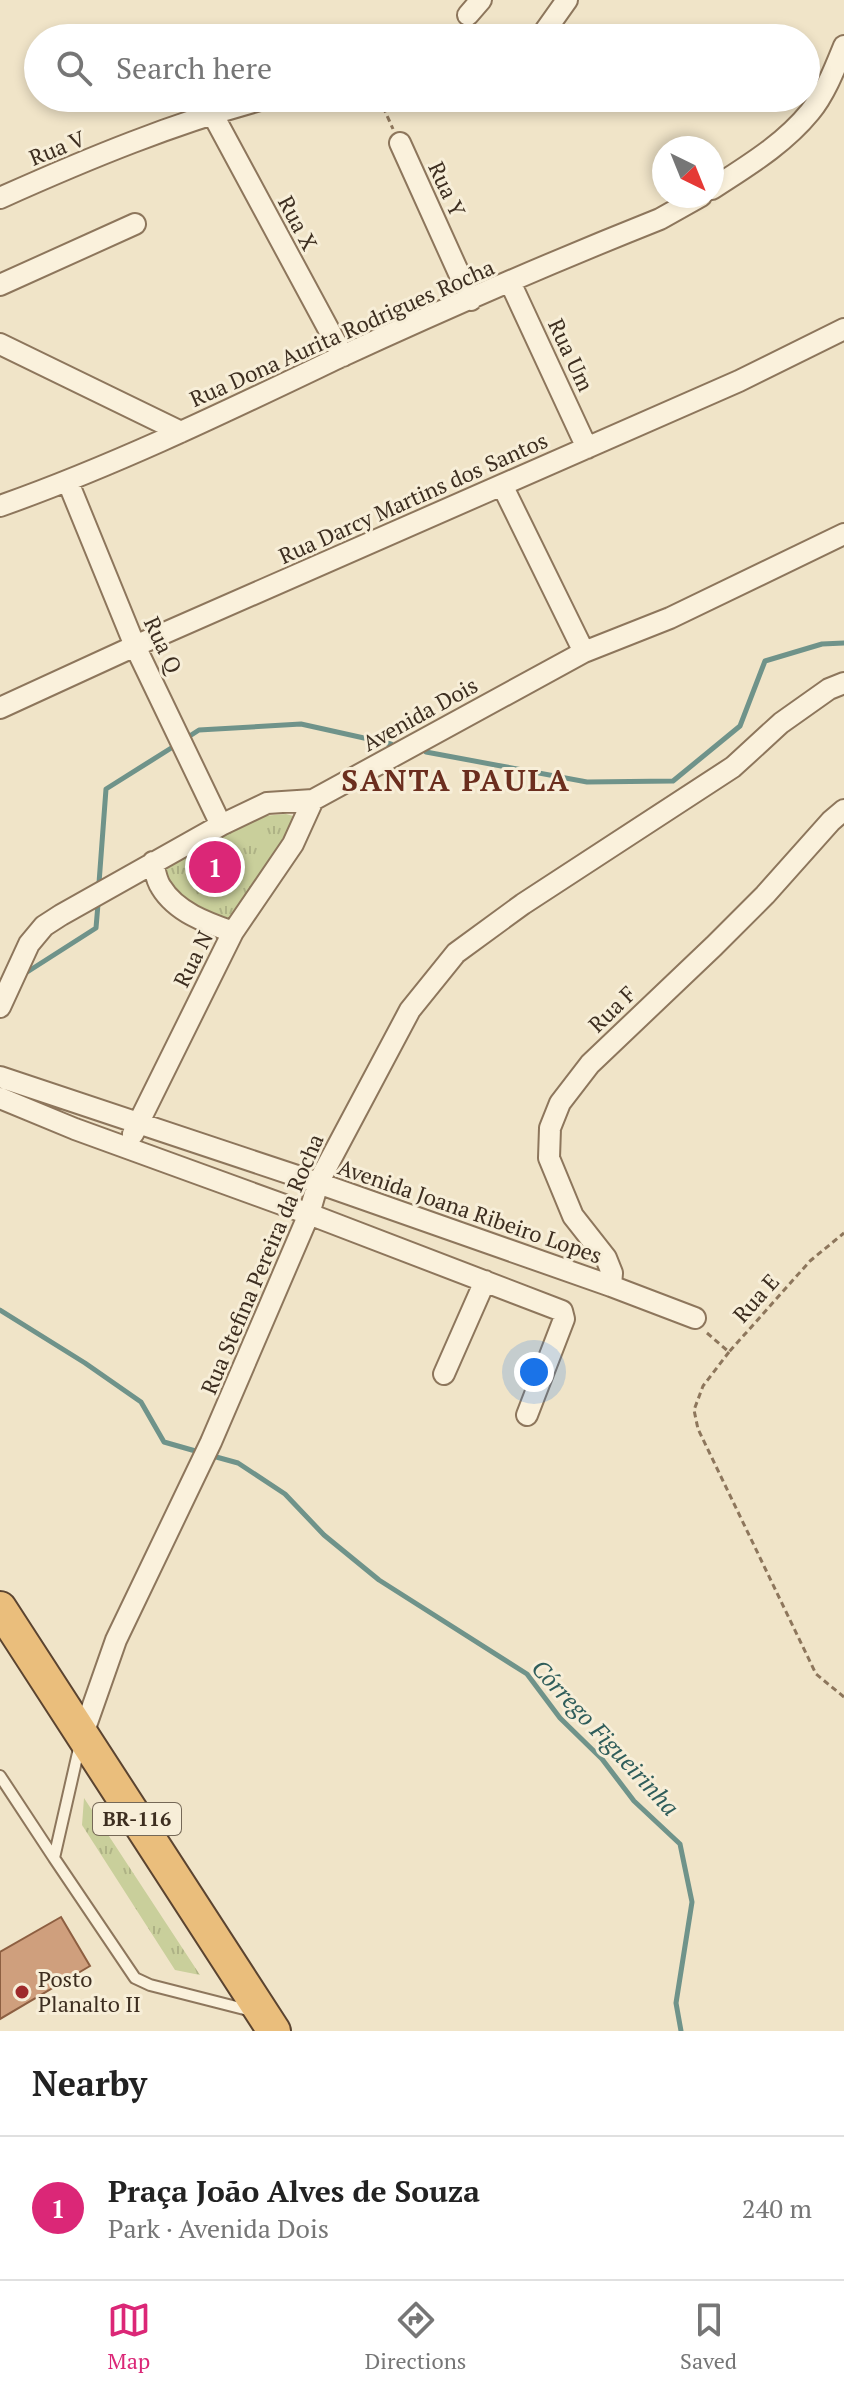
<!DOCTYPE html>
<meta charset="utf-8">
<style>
:root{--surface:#fff;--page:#f2f2f2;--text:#222;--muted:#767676;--line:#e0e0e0;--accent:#db2777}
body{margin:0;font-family:"PT Serif",serif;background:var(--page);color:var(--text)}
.compass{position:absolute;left:652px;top:136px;width:72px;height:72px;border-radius:50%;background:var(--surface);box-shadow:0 4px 12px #0003;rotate:137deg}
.you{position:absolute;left:534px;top:1372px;width:28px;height:28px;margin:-20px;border:6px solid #fff;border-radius:50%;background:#1a73e8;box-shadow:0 0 0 12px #1a73e833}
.badge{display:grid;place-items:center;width:52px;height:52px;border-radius:50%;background:var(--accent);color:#fff;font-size:26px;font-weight:700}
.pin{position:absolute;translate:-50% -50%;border:4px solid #fff;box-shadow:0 2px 8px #0006}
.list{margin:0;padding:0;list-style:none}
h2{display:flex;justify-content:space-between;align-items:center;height:104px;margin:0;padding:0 32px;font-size:34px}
h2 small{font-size:26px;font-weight:400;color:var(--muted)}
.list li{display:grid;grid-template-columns:52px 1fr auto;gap:24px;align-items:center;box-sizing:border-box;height:144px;padding:0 32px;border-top:2px solid var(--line)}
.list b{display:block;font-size:30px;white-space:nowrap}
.list p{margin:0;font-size:26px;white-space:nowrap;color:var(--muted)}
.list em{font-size:26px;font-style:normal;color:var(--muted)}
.icon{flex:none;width:44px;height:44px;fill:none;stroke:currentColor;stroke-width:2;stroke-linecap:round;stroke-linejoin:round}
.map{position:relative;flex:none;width:844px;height:2031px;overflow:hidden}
.search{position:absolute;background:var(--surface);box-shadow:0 4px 12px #0003;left:24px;right:24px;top:24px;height:88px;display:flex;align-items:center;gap:20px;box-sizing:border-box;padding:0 28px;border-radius:44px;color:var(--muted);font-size:30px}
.sheet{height:248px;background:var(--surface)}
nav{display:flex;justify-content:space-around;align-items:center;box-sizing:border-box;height:112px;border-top:2px solid var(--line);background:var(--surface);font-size:22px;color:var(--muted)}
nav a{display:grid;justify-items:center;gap:4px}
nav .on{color:var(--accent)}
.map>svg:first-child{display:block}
</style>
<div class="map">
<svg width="844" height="2031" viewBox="0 0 844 2031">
<defs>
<pattern id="grass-tufts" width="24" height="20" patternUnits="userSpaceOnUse" patternTransform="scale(2)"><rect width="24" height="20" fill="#c9cf9b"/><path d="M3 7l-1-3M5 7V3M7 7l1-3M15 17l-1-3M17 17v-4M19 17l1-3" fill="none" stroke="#aeb285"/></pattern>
</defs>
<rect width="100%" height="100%" fill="#f0e4c8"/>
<path fill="url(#grass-tufts)" d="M286,814L293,816C292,843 245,898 228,920L206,914L169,892L161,863L263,816Z
M84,1798L200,1975L175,1970L82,1825Z"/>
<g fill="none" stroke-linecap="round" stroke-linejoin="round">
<path stroke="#6f938a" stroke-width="5" d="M185,739L199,730L301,724L391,744
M426,752L587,782L673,781L740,726L765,661L822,644L844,643
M99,883L106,789L176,745
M24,974L96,928L98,904
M0,1310L85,1363L141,1402L164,1442L199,1452
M209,1455L238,1463L285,1494L324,1535L379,1580L527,1674L560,1718L602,1759L634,1801L680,1844L692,1902L676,2003L681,2031"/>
</g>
<path fill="#cf9f7d" stroke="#8d5f41" stroke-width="2" d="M61,1917L90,1966L0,2019V1952Z"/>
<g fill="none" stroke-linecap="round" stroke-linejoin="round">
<g stroke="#8d765c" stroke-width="14">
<path id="service" d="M80,1744L54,1858L135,1978L150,1985L252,2011
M0,1776L54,1858"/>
</g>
<g stroke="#8d765c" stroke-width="24">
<path id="minor" d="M468,15L481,0
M540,38L567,0
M212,113L343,356
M400,143L471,300
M712,189C747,166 783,145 810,112C825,94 835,68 844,46
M0,198C87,159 176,122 268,98
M510,282L587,448
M0,285L135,224
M0,344L181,432
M68,482L135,646L221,825
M502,485L584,652
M0,506C116,465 227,411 338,358C444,309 552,262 660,219L701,196
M0,708L135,646L739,381L844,329
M153,862C155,870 156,880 161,887C176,912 207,923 233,932
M0,1007L29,944L44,926L61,915L221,825L267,803L313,800L584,652L670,618L844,534
M0,1077L318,1183L611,1286L695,1318
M0,1098L75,1129L309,1214L562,1311L564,1319L527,1415
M133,1134L233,932L293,844L313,800
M611,1286L612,1273L606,1258L573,1216L549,1158L550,1128L560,1103L590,1064L714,946L765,895L831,821L844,810
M444,1374L485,1281
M83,1734L116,1640L211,1442L309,1214L318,1183L410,1010L456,953L523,904L733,767L781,723L829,689L844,683"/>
</g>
<g stroke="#5b4430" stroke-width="36">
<path id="trunk" d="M0,1608L274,2031"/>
</g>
<path stroke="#8d765c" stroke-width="3" stroke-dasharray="6 4" stroke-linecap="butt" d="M379,98L393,129
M707,1333L729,1352L810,1261L844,1233
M729,1352L703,1386L694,1410L698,1429L816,1674L844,1697"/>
<use href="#service" stroke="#faf1dc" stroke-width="10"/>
<use href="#minor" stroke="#faf1dc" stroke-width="20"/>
<use href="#trunk" stroke="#eabe7c" stroke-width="32"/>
</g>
<circle fill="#9e2a2b" stroke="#f7eed8" stroke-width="3" cx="22" cy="1992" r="8"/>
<g text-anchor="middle" stroke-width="6" stroke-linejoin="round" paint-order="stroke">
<rect fill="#f7eed8" stroke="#756857" stroke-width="2" x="93" y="1803" width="88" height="32" rx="6"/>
<g font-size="20" font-weight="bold" fill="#3d2e20">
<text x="137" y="1826">BR-116</text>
</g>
<g font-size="22" fill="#3d2e20" stroke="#f7eed8">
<text transform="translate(57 148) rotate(-22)" y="8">Rua V</text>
<text transform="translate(447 189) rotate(65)" y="8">Rua Y</text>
<text transform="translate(298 223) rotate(62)" y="8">Rua X</text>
<text transform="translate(342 333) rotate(-24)" y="8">Rua Dona Aurita Rodrigues Rocha</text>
<text transform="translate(571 355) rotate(65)" y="8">Rua Um</text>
<text transform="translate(413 498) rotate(-24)" y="8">Rua Darcy Martins dos Santos</text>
<text transform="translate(163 645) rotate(65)" y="8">Rua Q</text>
<text transform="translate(420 714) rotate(-29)" y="8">Avenida Dois</text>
<text transform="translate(193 959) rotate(-63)" y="8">Rua N</text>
<text transform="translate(612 1009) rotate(-44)" y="8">Rua F</text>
<text transform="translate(470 1211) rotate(19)" y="8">Avenida Joana Ribeiro Lopes</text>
<text transform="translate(262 1264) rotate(-67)" y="8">Rua Stefina Pereira da Rocha</text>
<text transform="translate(756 1298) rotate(-48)" y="8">Rua E</text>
</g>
<g font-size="22" fill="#3d2e20" stroke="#f7eed8" text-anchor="start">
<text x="38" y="1987">Posto<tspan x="38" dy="25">Planalto II</tspan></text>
</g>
<g font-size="24" font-style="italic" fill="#2f5d5a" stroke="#f7eed8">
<text transform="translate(605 1738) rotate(47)" y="8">Córrego Figueirinha</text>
</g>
<g font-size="30" font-weight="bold" letter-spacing="2" fill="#6b2e1e" stroke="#f7eed8">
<text x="456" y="791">SANTA PAULA</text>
</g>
</g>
</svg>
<svg class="compass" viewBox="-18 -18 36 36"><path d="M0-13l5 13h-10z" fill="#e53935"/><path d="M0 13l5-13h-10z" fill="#767676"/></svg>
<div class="you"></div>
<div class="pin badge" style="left:215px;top:867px">1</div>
<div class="search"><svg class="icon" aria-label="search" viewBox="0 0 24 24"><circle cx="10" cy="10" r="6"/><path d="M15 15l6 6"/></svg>Search here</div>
</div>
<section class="sheet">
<h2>Nearby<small></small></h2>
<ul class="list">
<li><span class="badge">1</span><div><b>Praça João Alves de Souza</b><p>Park · Avenida Dois</p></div><em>240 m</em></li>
</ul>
</section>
<nav>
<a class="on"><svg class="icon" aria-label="map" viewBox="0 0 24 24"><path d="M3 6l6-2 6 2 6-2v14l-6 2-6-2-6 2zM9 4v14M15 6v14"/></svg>Map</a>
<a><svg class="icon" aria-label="directions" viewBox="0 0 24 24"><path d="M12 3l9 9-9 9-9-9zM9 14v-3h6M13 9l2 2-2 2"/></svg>Directions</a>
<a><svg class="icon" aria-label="saved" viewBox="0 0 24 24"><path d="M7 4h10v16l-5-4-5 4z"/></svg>Saved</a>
</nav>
